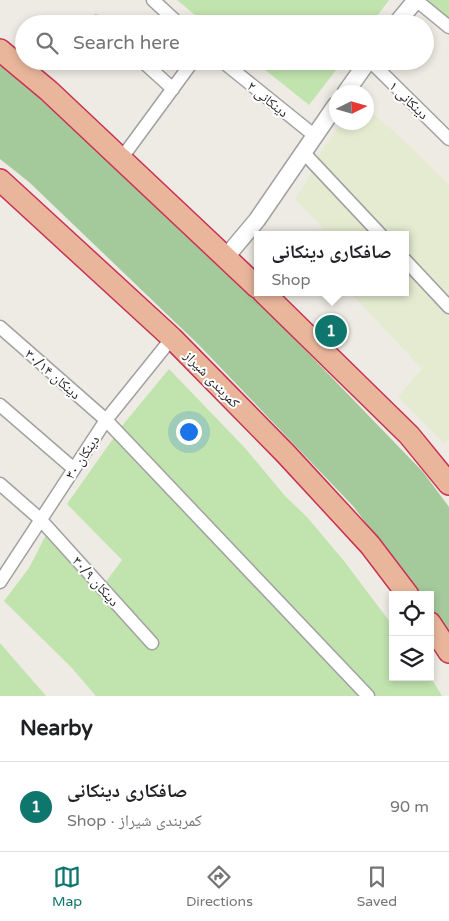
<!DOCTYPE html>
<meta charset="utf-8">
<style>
:root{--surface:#fff;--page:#f2f2f2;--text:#202124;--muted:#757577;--line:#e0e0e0;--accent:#0f766e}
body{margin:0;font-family:"Varela Round","Noto Naskh Arabic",sans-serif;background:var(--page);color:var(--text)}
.controls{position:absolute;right:15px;bottom:15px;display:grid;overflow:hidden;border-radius:0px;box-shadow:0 2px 8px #0003}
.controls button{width:45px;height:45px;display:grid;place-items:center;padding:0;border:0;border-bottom:1px solid var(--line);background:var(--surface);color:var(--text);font:25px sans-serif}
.compass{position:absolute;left:329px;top:85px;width:45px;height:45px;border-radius:50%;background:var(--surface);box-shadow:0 2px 8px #0003;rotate:85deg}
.you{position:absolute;left:188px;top:431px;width:18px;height:18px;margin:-12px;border:4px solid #fff;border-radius:50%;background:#1a73e8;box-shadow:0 0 0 8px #1a73e833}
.badge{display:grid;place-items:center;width:32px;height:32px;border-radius:50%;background:var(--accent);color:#fff;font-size:16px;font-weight:700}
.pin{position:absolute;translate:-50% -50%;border:2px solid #fff;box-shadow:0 1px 5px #0006}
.popup{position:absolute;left:254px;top:231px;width:155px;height:65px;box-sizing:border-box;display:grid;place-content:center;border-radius:0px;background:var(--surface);filter:drop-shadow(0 1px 4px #0005);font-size:16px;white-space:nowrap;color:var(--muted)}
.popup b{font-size:19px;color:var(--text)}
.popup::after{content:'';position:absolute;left:50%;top:100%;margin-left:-10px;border:10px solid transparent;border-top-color:var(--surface)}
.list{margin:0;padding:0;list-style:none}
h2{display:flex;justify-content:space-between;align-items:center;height:65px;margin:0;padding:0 20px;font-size:21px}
h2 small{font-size:16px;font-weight:400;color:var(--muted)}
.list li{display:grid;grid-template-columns:32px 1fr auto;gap:15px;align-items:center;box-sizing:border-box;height:90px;padding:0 20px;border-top:1px solid var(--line)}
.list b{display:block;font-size:19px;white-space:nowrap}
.list p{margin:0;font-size:16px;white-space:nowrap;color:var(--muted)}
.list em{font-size:16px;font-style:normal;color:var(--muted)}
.icon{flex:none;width:28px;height:28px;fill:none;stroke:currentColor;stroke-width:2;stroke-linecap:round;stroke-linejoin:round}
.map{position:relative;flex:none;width:449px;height:696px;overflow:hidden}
.search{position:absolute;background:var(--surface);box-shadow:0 2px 8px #0003;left:15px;right:15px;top:15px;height:55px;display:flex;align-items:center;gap:12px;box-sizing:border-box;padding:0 18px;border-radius:28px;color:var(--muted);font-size:19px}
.sheet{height:155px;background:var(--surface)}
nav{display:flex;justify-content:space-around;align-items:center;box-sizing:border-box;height:70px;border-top:1px solid var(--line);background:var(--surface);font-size:14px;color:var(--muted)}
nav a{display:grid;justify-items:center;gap:2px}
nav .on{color:var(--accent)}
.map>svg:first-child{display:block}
</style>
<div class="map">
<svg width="449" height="696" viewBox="0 0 449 696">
<rect width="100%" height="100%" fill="#edebe3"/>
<path fill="#e5ebd0" d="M367,109L400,137L449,185V439L444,443L398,397L422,369L350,292H405V235H318L323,228L295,199L308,179L315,160L342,123L366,122Z"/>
<path fill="#c1e3ad" d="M177,0H389L371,24H206Z
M419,0H449V18Z
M254,61H343L309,105Z
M169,369L245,448L285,496L307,517L344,561L393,626V677L430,676L442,696H96L72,668L4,601L29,568L48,531L105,583L122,560L67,504L122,426Z
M0,643L46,696H0Z"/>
<path fill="#a4c99b" d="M0,63L18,77L253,296L423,472L449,507V635L430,607V595H421L353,506L199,345L29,182L0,159Z"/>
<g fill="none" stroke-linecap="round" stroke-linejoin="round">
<g stroke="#a1a1a1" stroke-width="15">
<path id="minor" d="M153,0L179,24
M416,0L449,27
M96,22L99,24
M142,61L173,89
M222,61L315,136
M370,61L449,139
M304,153L381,235
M121,159L193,61
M405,260L449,307
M0,327L106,420L368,696
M0,405L74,469
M0,484L40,519L152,643
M0,582L106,420L172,338"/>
</g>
<g stroke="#a1a1a1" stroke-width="19">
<path id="tertiary" d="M396,24L416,0
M346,92L368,61
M226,257L257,220L336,105"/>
</g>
<g stroke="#c93255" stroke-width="24">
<path id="trunk" d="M0,50L49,91L257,287
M0,180L172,338L286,454L370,545L408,595
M263,292L409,435L449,484
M430,623L449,652"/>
</g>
<use href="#minor" stroke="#fff" stroke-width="12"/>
<use href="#tertiary" stroke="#fff" stroke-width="16"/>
<use href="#trunk" stroke="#e9b69c" stroke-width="21"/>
</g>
<g text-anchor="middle" stroke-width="4" stroke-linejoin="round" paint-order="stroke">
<g font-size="14" fill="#1d1d1d" stroke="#fff">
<text transform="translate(268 99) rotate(39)" y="5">۲ دینکانی</text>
<text transform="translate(409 100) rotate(44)" y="5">۱ دینکانی</text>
<text transform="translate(53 374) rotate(41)" y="5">۳۰/۱۴ دینکان</text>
<text transform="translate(212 379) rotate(46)" y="5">کمربندی شیراز</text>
<text transform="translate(82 457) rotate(-56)" y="5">۳۰ دینکان</text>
<text transform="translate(96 581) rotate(48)" y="5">۳۰/۹ دینکان</text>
</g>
</g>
</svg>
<div class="controls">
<button><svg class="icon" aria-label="locate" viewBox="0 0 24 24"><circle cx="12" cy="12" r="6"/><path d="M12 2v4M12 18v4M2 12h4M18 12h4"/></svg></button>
<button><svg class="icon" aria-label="layers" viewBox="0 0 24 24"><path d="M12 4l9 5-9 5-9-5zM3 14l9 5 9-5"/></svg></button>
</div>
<svg class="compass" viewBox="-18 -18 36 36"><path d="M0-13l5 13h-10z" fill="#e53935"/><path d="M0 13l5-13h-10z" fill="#757577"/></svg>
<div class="you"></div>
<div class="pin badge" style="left:331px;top:331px">1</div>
<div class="popup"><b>صافکاری دینکانی</b>Shop</div>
<div class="search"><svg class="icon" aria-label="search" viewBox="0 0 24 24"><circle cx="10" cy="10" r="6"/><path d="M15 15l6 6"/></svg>Search here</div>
</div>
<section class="sheet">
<h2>Nearby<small></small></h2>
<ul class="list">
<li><span class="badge">1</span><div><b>صافکاری دینکانی</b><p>Shop · کمربندی شیراز</p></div><em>90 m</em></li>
</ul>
</section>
<nav>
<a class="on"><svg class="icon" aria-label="map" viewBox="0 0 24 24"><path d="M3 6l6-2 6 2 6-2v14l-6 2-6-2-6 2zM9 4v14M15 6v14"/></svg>Map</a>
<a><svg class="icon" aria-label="directions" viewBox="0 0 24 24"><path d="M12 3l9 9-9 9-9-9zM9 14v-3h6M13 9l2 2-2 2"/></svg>Directions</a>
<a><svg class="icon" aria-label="saved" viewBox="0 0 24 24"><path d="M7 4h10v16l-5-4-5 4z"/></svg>Saved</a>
</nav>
